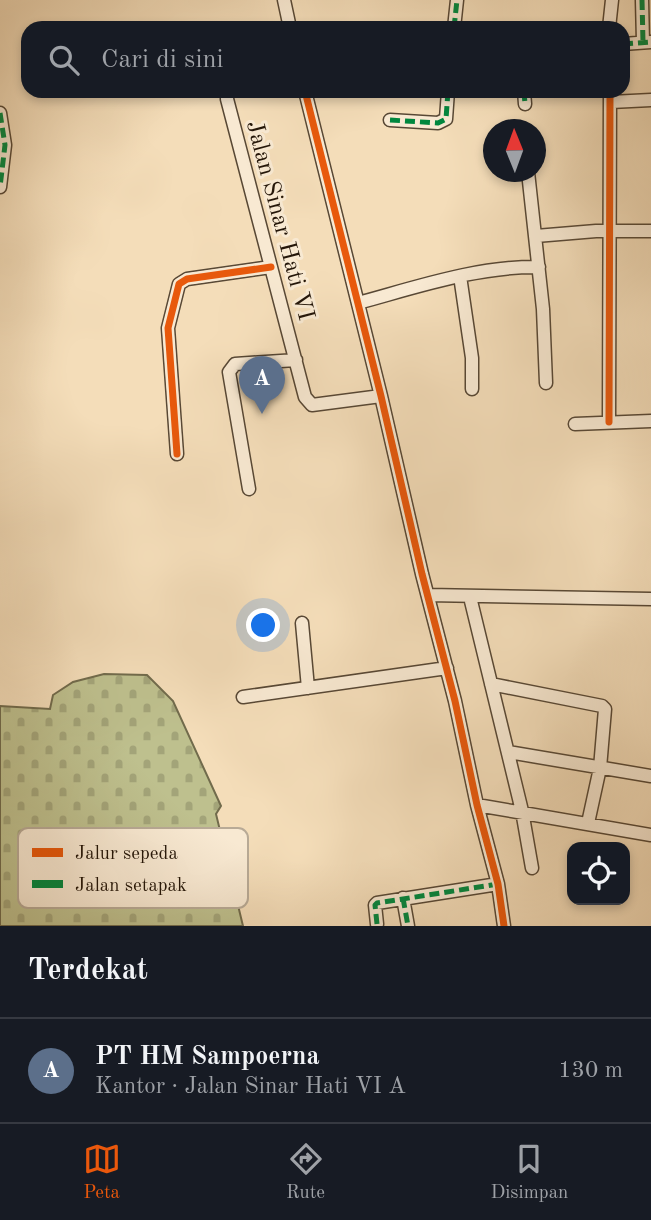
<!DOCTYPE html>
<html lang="id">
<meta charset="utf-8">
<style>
:root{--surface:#171b24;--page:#20242c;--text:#f1f3f6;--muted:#9ea1a6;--line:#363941;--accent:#ea580c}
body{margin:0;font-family:"Old Standard TT",serif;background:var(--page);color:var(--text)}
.controls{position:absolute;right:21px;bottom:21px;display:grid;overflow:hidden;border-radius:14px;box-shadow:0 4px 10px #0003}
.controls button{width:63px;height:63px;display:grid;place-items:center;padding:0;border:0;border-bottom:2px solid var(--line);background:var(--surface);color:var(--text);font:35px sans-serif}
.compass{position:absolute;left:483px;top:119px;width:63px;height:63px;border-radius:50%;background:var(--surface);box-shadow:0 4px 10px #0003;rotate:359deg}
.you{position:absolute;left:264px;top:626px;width:24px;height:24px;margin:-18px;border:5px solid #fff;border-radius:50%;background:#1a73e8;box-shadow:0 0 0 10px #1a73e833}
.badge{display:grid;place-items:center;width:46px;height:46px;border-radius:50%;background:var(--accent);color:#fff;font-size:23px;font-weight:700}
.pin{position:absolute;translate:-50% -58px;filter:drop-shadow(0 2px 4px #0008)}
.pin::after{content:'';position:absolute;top:37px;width:24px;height:21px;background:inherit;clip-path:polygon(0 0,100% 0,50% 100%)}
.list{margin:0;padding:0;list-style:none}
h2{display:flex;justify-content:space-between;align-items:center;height:91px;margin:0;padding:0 28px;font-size:30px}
h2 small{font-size:23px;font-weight:400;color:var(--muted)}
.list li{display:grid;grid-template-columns:46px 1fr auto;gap:21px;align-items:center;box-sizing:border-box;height:105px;padding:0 28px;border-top:2px solid var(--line)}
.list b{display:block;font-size:26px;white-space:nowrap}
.list p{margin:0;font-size:23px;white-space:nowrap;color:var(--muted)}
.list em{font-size:23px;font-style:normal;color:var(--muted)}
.icon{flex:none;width:38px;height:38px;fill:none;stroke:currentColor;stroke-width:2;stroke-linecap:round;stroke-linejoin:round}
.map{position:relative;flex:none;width:651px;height:926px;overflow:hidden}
.search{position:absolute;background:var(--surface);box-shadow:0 4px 10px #0003;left:21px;right:21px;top:21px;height:77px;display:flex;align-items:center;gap:18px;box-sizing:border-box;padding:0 24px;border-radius:21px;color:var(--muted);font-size:26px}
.sheet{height:196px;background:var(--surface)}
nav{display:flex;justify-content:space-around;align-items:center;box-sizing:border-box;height:98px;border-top:2px solid var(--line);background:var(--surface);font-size:19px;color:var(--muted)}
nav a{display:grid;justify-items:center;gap:4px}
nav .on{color:var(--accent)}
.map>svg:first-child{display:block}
</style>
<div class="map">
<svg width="651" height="926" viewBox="0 0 651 926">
<defs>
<pattern id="cemetery-stones" width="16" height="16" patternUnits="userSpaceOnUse" patternTransform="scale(1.75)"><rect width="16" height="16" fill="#bec08e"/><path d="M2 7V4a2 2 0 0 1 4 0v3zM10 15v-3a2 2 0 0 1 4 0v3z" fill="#a3a479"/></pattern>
</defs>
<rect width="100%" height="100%" fill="#f4ddb9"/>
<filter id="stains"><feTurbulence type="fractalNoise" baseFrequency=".00286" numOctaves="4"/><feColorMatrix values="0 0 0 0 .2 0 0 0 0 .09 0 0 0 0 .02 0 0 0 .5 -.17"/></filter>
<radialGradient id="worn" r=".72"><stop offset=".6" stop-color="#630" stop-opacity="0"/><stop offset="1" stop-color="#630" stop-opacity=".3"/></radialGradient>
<path fill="url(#cemetery-stones)" stroke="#716b4c" stroke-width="2" d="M104,674L147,675L173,701L221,806L216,814L243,926H0V706L50,709L53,695L73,682Z"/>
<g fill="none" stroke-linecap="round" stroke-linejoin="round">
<g stroke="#584835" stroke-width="15">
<path id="minor" d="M284,0L290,28
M642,0L643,42
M454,28L457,0
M609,28L612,0
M623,44L651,42
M228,91L227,99L305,397L312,405L381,396
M305,91L381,396L422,574L455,701L477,805L498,884L504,926
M524,91L525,104
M611,102L651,100
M0,113L5,145L0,187
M390,120L438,123L446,119L448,91
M528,172L543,309L546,383
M536,236L596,231H651
M460,276L472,358V389
M358,303C417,287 478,266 539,267
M609,422L610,91
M575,424L651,421
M177,454L168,328L179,284L187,279L271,267
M249,489L229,372L235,364L296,360
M428,595L651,599
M470,597L522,811L532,868
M302,623L308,688
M491,684L602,706L605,709L600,768L588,823
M243,697L447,668
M508,752L651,776
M477,805L651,835
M403,898L408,926
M377,924L375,905L377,903L498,884"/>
</g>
<use href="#minor" stroke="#f8e9d2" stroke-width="12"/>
<path stroke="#00873e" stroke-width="5" stroke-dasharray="10 5" stroke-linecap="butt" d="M642,0L643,42
M454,28L457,0
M623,44L651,42
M524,91L525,104
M0,113L5,145L0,187
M390,120L438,123L446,119L448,91
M403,898L408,926
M377,924L375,905L377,903L498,884"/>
<g stroke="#f8e9d2" stroke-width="11">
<path id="cycleway" d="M305,91L381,396L422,574L455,701L477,805L498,884L504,926
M609,422L610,91
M177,454L168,328L179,284L187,279L271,267"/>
</g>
<use href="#cycleway" stroke="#e8590c" stroke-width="7"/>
</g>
<g text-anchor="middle" stroke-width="6" stroke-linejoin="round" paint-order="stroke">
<g font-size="24" fill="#241609" stroke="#f8e9d2">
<text transform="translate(281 220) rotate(75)" y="8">Jalan Sinar Hati VI</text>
</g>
</g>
<rect x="18" y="828" width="230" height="80" rx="10" fill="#f8e9d2" stroke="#b8aa96" stroke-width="2"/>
<rect x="32" y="848" width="31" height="9" fill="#e8590c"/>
<rect x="32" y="880" width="31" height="8" fill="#00873e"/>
<g font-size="19" fill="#241609">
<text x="75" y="859">Jalur sepeda</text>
<text x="75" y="891">Jalan setapak</text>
</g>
<rect width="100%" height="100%" filter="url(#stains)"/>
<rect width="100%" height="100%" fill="url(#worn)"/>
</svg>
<div class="controls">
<button><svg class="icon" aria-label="locate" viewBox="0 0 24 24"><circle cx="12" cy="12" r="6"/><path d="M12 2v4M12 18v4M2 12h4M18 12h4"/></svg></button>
</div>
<svg class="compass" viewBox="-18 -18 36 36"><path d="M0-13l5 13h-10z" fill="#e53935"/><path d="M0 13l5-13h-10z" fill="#9ea1a6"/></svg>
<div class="you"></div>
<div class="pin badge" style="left:262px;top:414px;background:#5c6f8a">A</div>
<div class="search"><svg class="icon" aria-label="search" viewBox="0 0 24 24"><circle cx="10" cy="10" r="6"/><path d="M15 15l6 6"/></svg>Cari di sini</div>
</div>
<section class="sheet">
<h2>Terdekat<small></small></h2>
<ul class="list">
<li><span class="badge" style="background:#5c6f8a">A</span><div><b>PT HM Sampoerna</b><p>Kantor · Jalan Sinar Hati VI A</p></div><em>130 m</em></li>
</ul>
</section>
<nav>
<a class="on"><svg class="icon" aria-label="map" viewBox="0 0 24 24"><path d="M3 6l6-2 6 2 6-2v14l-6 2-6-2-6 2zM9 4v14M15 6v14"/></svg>Peta</a>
<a><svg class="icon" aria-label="directions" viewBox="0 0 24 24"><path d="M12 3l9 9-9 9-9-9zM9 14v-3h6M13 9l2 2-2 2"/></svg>Rute</a>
<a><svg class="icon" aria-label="saved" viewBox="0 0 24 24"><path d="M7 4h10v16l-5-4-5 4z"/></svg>Disimpan</a>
</nav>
